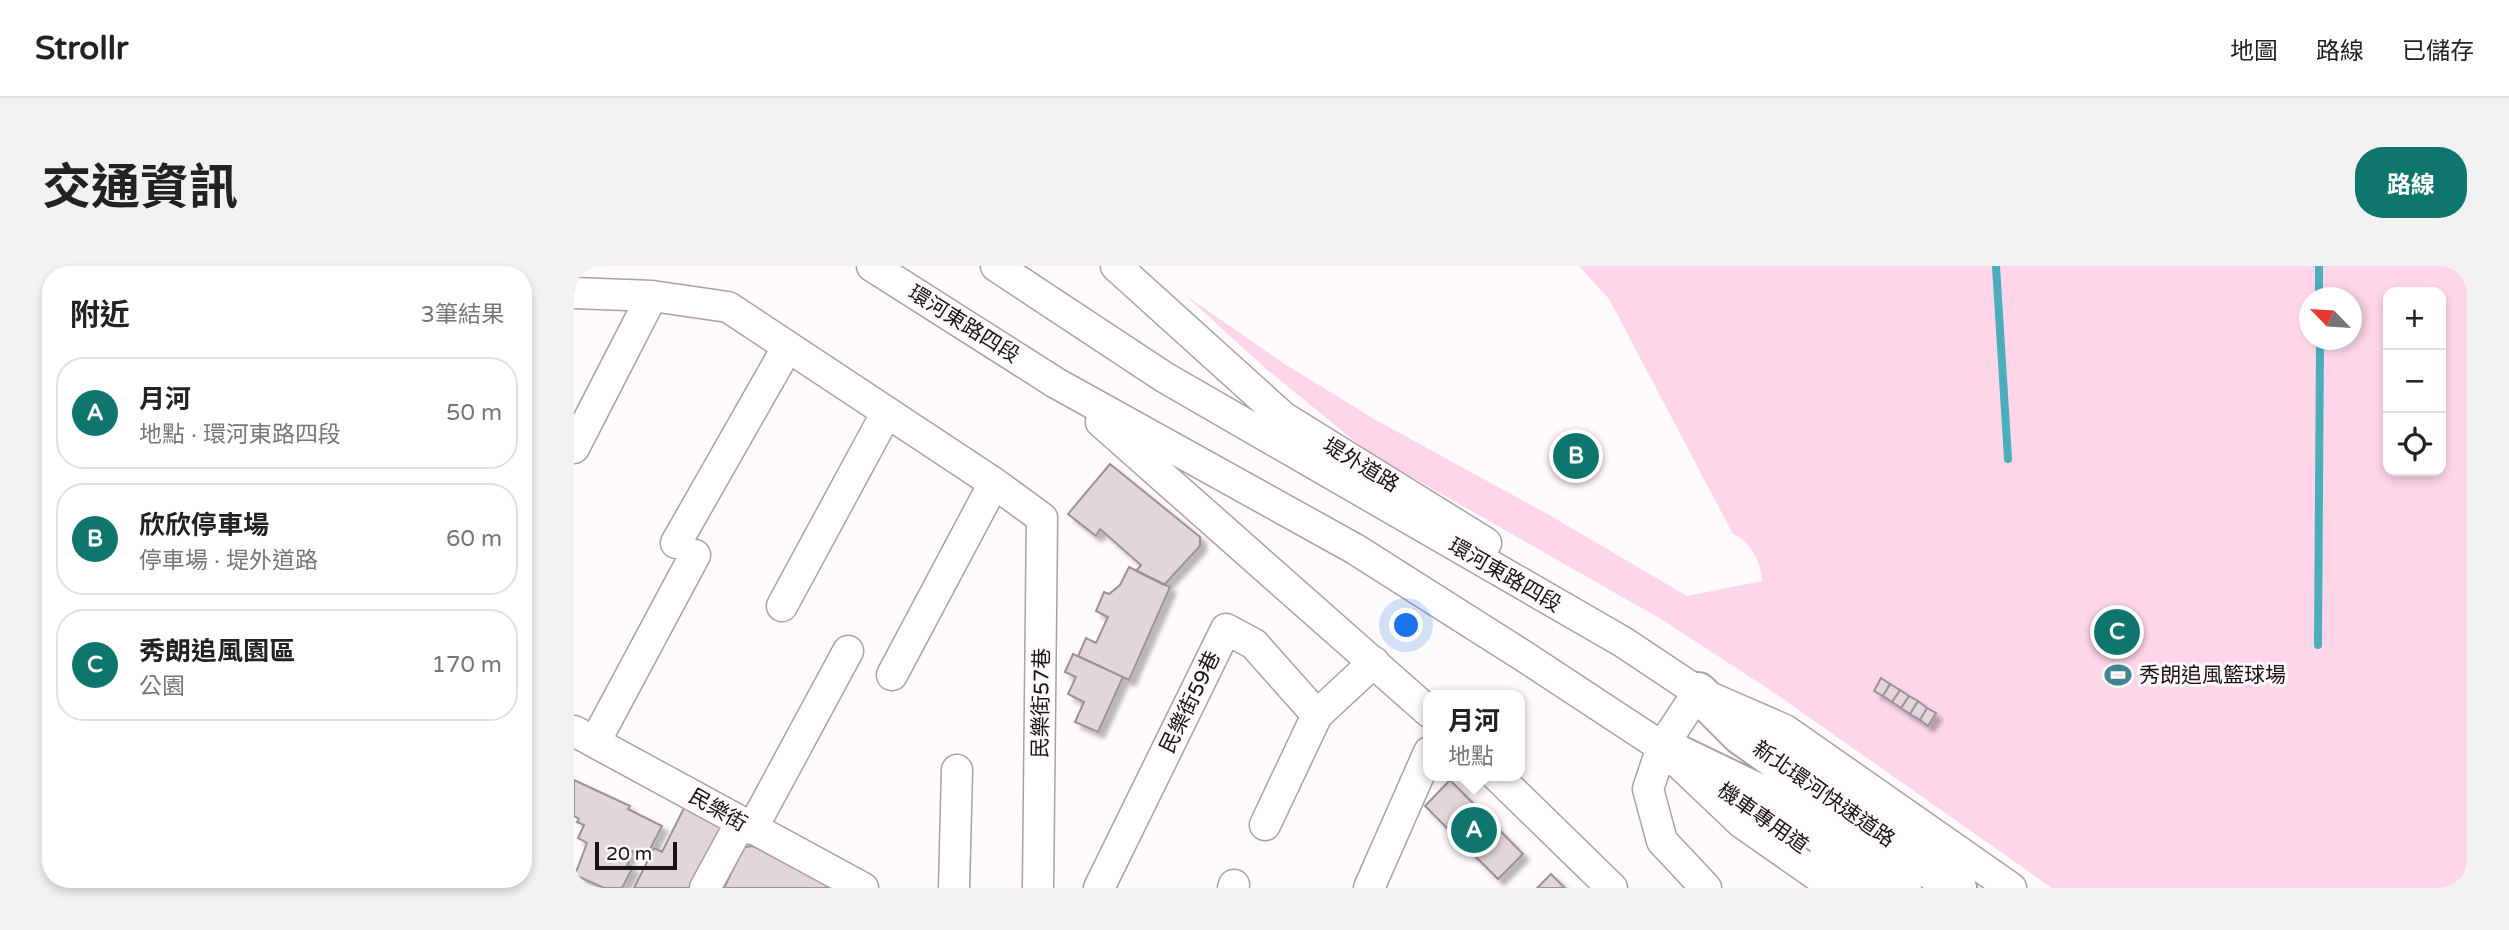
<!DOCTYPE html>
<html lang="zh-TW">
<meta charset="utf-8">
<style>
:root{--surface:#fff;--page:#f2f2f2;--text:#222;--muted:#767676;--line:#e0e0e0;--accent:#0f766e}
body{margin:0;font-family:"Varela Round","Noto Sans TC",sans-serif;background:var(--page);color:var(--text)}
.controls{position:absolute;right:21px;top:21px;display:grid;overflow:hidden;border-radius:14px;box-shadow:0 4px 10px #0003}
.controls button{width:63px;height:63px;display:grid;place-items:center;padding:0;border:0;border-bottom:2px solid var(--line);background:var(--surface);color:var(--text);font:35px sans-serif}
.compass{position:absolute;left:1725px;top:21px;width:63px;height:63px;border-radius:50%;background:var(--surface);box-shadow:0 4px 10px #0003;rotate:295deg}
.scale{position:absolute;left:21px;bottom:18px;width:82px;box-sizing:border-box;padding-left:7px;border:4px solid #181315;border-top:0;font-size:19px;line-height:24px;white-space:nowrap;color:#181315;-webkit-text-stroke:5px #fffafc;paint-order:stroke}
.you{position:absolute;left:833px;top:360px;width:24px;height:24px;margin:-18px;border:5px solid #fff;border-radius:50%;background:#1a73e8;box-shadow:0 0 0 10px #1a73e833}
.badge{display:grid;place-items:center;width:46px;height:46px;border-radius:50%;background:var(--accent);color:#fff;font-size:23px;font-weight:700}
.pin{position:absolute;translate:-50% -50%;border:4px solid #fff;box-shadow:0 2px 7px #0006}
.popup{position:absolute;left:849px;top:424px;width:102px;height:91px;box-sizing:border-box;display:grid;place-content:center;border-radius:14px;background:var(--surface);filter:drop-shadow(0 2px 5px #0005);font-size:23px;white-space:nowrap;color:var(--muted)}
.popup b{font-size:26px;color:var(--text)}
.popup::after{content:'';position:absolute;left:50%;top:100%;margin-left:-14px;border:14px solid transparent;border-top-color:var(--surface)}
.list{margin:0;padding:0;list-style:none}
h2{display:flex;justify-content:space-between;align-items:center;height:91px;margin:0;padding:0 28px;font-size:30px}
h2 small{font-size:23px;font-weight:400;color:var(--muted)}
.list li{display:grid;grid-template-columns:46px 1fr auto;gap:21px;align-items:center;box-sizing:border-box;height:112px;margin:0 14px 14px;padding:0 14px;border:2px solid var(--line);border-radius:28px}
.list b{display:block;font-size:26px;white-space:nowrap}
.list p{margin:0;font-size:23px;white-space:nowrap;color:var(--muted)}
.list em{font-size:23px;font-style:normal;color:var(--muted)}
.icon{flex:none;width:38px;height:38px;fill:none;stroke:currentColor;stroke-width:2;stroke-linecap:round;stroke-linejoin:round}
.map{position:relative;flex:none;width:1893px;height:622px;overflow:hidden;border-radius:28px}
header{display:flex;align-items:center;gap:42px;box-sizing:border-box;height:98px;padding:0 35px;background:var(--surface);border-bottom:2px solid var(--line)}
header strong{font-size:33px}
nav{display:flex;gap:38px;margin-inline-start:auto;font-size:24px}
.intro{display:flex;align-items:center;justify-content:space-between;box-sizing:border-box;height:168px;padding:0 42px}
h1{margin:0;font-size:49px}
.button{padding:18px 32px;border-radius:28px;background:var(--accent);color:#fff;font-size:24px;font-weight:700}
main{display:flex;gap:42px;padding:0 42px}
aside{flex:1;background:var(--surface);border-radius:28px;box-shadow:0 4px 10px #0003}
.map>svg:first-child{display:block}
</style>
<header>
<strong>Strollr</strong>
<nav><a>地圖</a><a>路線</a><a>已儲存</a></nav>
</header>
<div class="intro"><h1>交通資訊</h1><a class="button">路線</a></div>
<main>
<aside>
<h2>附近<small>3筆結果</small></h2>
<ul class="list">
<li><span class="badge">A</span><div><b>月河</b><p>地點 · 環河東路四段</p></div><em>50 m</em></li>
<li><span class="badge">B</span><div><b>欣欣停車場</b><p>停車場 · 堤外道路</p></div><em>60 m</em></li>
<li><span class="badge">C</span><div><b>秀朗追風園區</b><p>公園</p></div><em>170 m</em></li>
</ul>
</aside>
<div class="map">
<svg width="1893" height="622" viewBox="0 0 1893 622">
<defs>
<filter id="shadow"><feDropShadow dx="6" dy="6" stdDeviation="2" flood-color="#0004"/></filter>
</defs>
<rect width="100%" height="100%" fill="#fffafc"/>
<path fill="#fed6e8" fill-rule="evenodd" d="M1005,0H1893V622H1478L1199,426L1087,353L794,186L691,102L611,29L709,97L800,153L977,250L1113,330L1188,315C1188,298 1176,274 1159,268L1035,33ZM1814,26H1867V205H1814ZM1736,32H1778V74H1736Z"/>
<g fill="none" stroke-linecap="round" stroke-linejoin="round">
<path stroke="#4baebc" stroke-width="8" d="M1422,0L1434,193
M1745,0V32
M1744,379L1746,74"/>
</g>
<path fill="#e2d5db" stroke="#9d9196" stroke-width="2" filter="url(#shadow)" d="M536,198L626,271V280L590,319L562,305L567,299L526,263L522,270L494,248Z
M555,301L596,321L555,414L504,390L512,372L522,377L534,351L522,345L530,326L535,328L546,319Z
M499,388L549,411L524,466L501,456L510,436L494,428L502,411L491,406Z
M1307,412L1316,418L1309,430L1300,425Z
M1316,418L1326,424L1318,436L1309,430Z
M1326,424L1335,430L1327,442L1318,436Z
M1335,430L1344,435L1336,448L1327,442Z
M1344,435L1353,442L1346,454L1336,448Z
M1353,442L1362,447L1354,460L1346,454Z
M0,514L56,540L54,543L88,560L73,589L63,584L62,587L58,585L52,595L55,596L53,599L59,601L48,622H30L1,609L13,577L4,572L10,559L3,556L5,553L0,550Z
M876,514L949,588L924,613L851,540Z
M111,540L146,557L149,565L120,622H60L80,582L88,586Z
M179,580L263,622H150L170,581Z
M977,608L991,622H963Z"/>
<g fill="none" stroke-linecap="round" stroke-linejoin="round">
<g stroke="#ac9fa5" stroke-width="33">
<path id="minor" d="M298,0L482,117L781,283L948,389L1088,481L1168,557L1261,622
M422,0L590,111L1049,376L1124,426L1211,464L1437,622
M542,0L709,151L912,277
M0,27L78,30L154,41L420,217L468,252L464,622
M527,156L855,446
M0,182L78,30
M102,277L213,82
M208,340L313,146
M318,409L420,217
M1124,426L1088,481L1074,523L1088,575L1132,622
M0,465L289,622
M21,476L121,289
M923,510L1038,622
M691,559L743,449L800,396
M178,563L274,385
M1249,594L1290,622
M131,622L167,556
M380,622L383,504
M525,622L652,363L680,378L743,449
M659,622L660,619
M795,622L855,486"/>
</g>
<g stroke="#ac9fa5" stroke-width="42">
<path id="highway" d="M1124,426L1167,469L1383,622
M1088,481L1188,529L1328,622"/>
</g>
<use href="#minor" stroke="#fff" stroke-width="30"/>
<use href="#highway" stroke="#fff" stroke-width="38"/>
</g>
<defs>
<g id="stadium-bare" transform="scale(2.1)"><path d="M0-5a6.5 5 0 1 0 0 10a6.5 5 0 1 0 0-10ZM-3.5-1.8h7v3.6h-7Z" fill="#408690" stroke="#fffafc" stroke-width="2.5" paint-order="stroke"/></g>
</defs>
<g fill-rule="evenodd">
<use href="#stadium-bare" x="1544" y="409"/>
</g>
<g text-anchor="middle" stroke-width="6" stroke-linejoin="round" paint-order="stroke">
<g font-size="21" fill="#181315" stroke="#fffafc">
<text transform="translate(390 58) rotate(32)" y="7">環河東路四段</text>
<text transform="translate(787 199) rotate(31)" y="7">堤外道路</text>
<text transform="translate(931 309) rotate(30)" y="7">環河東路四段</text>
<text transform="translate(616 436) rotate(-64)" y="7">民樂街59巷</text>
<text transform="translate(467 437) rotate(-89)" y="7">民樂街57巷</text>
<text transform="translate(1250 528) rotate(35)" y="7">新北環河快速道路</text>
<text transform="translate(144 544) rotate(30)" y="7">民樂街</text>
<text transform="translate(1189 552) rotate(35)" y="7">機車專用道</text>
</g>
<g font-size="21" fill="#181315" stroke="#fffafc" text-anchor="start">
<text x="1565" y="416">秀朗追風籃球場</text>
</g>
</g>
</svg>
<div class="controls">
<button>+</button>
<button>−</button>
<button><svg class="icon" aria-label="locate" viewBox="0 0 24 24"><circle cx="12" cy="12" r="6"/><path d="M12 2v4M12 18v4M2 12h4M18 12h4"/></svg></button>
</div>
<svg class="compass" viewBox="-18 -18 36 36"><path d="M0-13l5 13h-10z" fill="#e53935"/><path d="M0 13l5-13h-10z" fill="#767676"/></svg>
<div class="scale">20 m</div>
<div class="you"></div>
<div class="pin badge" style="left:900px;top:564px">A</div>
<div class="popup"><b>月河</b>地點</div>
<div class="pin badge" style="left:1002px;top:190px">B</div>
<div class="pin badge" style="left:1543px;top:366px">C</div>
</div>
</main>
